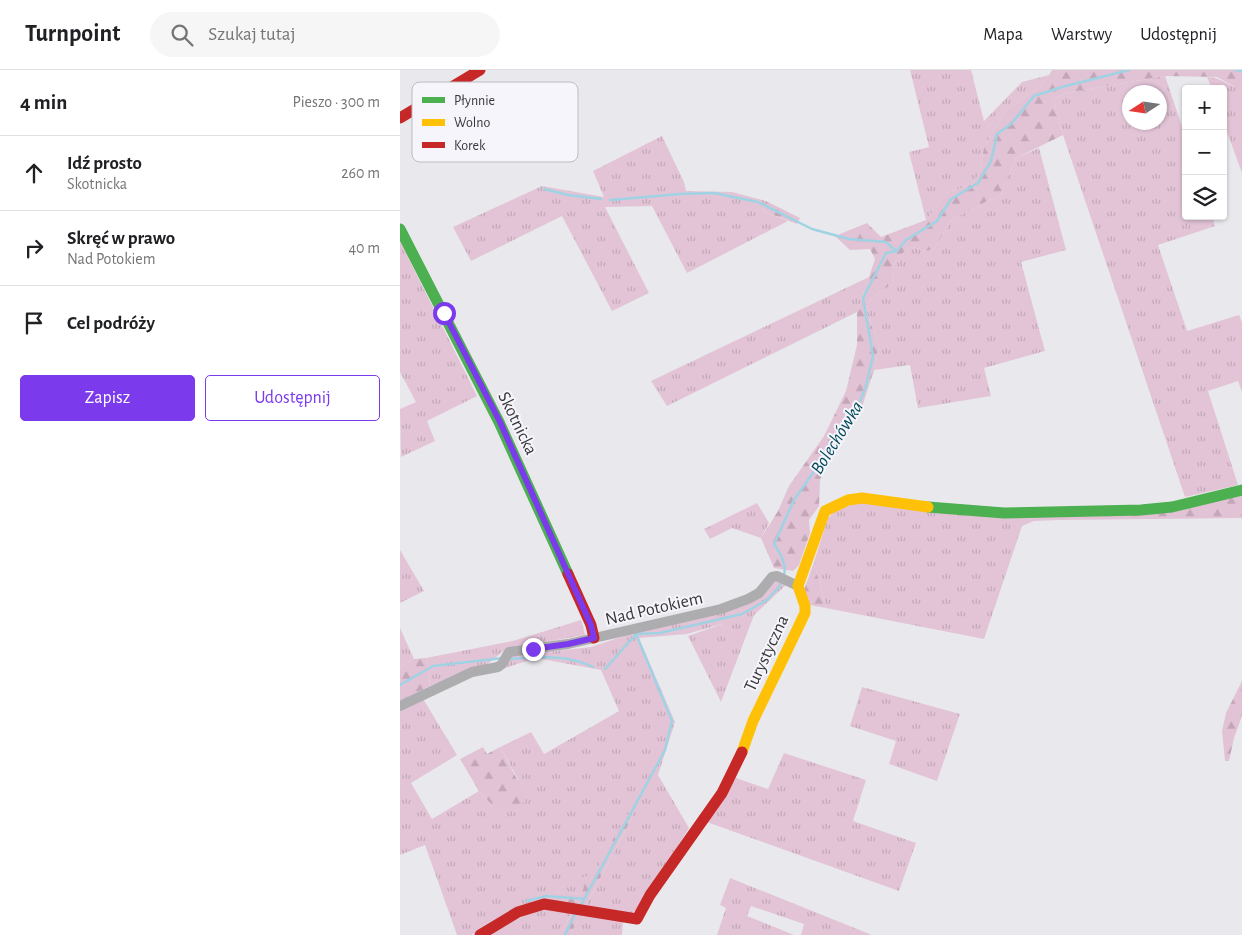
<!DOCTYPE html>
<html lang="pl">
<meta charset="utf-8">
<style>
:root{--surface:#fff;--page:#f6f6f6;--text:#202124;--muted:#757577;--line:#e0e0e0;--accent:#7c3aed}
body{margin:0;font-family:"Alegreya Sans",sans-serif;background:var(--page);color:var(--text)}
.controls{position:absolute;right:15px;top:15px;display:grid;overflow:hidden;border-radius:5px;box-shadow:0 1px 4px #0004}
.controls button{width:45px;height:45px;display:grid;place-items:center;padding:0;border:0;border-bottom:1px solid var(--line);background:var(--surface);color:var(--text);font:25px sans-serif}
.compass{position:absolute;left:722px;top:15px;width:45px;height:45px;border-radius:50%;background:var(--surface);box-shadow:0 1px 4px #0004;rotate:258deg}
.stop{position:absolute;width:15px;height:15px;margin:-11px;border:4px solid #7c3aed;border-radius:50%;background:#fff}
.stop.end{background:#7c3aed;border-color:#fff;box-shadow:0 1px 5px #0008}
.list{margin:0;padding:0;list-style:none}
h2{display:flex;justify-content:space-between;align-items:center;height:65px;margin:0;padding:0 20px;font-size:21px}
h2 small{font-size:16px;font-weight:400;color:var(--muted)}
.list li{display:grid;grid-template-columns:32px 1fr auto;gap:15px;align-items:center;box-sizing:border-box;height:75px;padding:0 20px;border-top:1px solid var(--line)}
.list b{display:block;font-size:19px;white-space:nowrap}
.list p{margin:0;font-size:16px;white-space:nowrap;color:var(--muted)}
.list em{font-size:16px;font-style:normal;color:var(--muted)}
.actions{display:flex;gap:10px;padding:15px 20px}
.actions a{flex:1;padding:11px 0;border:1px solid var(--accent);border-radius:5px;text-align:center;font-size:18px;color:var(--accent)}
.actions .main{background:var(--accent);color:#fff}
.icon{flex:none;width:28px;height:28px;fill:none;stroke:currentColor;stroke-width:2;stroke-linecap:round;stroke-linejoin:round}
.map{position:relative;flex:none;width:842px;height:865px;overflow:hidden}
header{display:flex;align-items:center;gap:30px;box-sizing:border-box;height:70px;padding:0 25px;background:var(--surface);border-bottom:1px solid var(--line)}
header strong{font-size:24px}
nav{display:flex;gap:28px;margin-inline-start:auto;font-size:18px}
.search{width:350px;height:45px;background:var(--page);display:flex;align-items:center;gap:12px;box-sizing:border-box;padding:0 18px;border-radius:28px;color:var(--muted);font-size:19px}
main{display:flex}
aside{flex:1;background:var(--surface)}
.map>svg:first-child{display:block}
</style>
<header>
<strong>Turnpoint</strong>
<div class="search"><svg class="icon" aria-label="search" viewBox="0 0 24 24"><circle cx="10" cy="10" r="6"/><path d="M15 15l6 6"/></svg>Szukaj tutaj</div>
<nav><a>Mapa</a><a>Warstwy</a><a>Udostępnij</a></nav>
</header>
<main>
<aside>
<h2>4 min<small>Pieszo · 300 m</small></h2>
<ul class="list">
<li><svg class="icon" aria-label="ahead" viewBox="0 0 24 24"><path d="M12 20V5M6 11l6-6 6 6"/></svg><div><b>Idź prosto</b><p>Skotnicka</p></div><em>260 m</em></li>
<li><svg class="icon" aria-label="right" viewBox="0 0 24 24"><path d="M7 20v-9h11M14 6l5 5-5 5"/></svg><div><b>Skręć w prawo</b><p>Nad Potokiem</p></div><em>40 m</em></li>
<li><svg class="icon" aria-label="arrive" viewBox="0 0 24 24"><path d="M6 21V4h12l-3 4 3 4H6"/></svg><div><b>Cel podróży</b></div></li>
</ul>
<div class="actions"><a class="main">Zapisz</a><a>Udostępnij</a></div>
</aside>
<div class="map">
<svg width="842" height="865" viewBox="0 0 842 865">
<defs>
<pattern id="grass-tufts" width="24" height="20" patternUnits="userSpaceOnUse" patternTransform="scale(1.25)"><rect width="24" height="20" fill="#e2c4d6"/><path d="M3 7l-1-3M5 7V3M7 7l1-3M15 17l-1-3M17 17v-4M19 17l1-3" fill="none" stroke="#c3a9b8"/></pattern>
<pattern id="forest-firs" width="22" height="20" patternUnits="userSpaceOnUse" patternTransform="scale(1.25)"><rect width="22" height="20" fill="#e2c2d5"/><path d="M5 1l3.5 6h-7zM16 11l3.5 6h-7z" fill="#c3a7b8"/></pattern>
</defs>
<rect width="100%" height="100%" fill="#e9e9ed"/>
<path fill="url(#grass-tufts)" fill-rule="evenodd" d="M510,0H571L584,51L622,12L649,5L643,15L607,40L584,77L580,101L573,114L547,123L526,150L509,82L529,77Z
M765,6L786,68V146H812L815,156L758,175L787,261L839,245L842,252V322L838,311L808,321L838,415L785,427L663,65L653,30L665,23ZM730,22H760V52H730Z
M807,7C823,7 831,19 842,18V103L823,51V19H812Z
M262,66L284,112L286,121L332,122L366,131L363,141L388,151L287,203L252,136L205,137L249,223L212,241L162,146L71,191L53,157L142,116L204,127L193,101Z
M639,78L666,180L621,192L645,281L584,298L591,326L518,338L510,295L474,300L479,276L466,240L470,229L492,214C494,191 492,188 513,177L526,181L534,179L551,150L601,124L616,88Z
M0,171L77,326L27,351L35,371L1,387L0,339L16,332L0,302Z
M469,207L457,242L267,336L251,311Z
M456,432L660,446V450L634,451L622,456L584,569L426,538L414,492L428,448L439,437Z
M357,433L369,453L361,468L332,458L310,469L304,459Z
M0,480L24,521L0,533Z
M374,509L386,515L354,545L321,632L288,566L325,553L287,564L239,568L275,652L258,705L289,758L241,836L232,843L185,837L233,746L228,744L194,804L184,817L181,824L151,822L150,830L118,837L71,865H57L25,775L0,785V637L22,627L57,685L11,713L32,749L79,721L93,736L118,709L100,677L131,662L144,684L219,641L201,600L136,588L102,599L112,586L191,577L230,564L341,537L361,527Z
M181,550L185,565L106,579L84,597L30,616L26,588L113,571Z
M0,558L14,589L0,597Z
M462,617L560,644L537,711L489,694L496,671L450,656Z
M384,683L466,710L453,751L516,773L499,821L304,751L336,708L368,719Z
M330,808L472,865H401L404,854L351,836L347,846L394,865H317L326,838L320,835Z
M139,838L172,841L161,865H87Z
M182,842L223,852L222,865H170Z"/>
<path fill="url(#forest-firs)" d="M652,0H842V18H837L817,7L765,6L665,23L653,30L663,65L616,88L601,124L551,150L534,179L526,181L513,177C492,188 494,191 492,214L470,229L466,240L479,276L474,300L459,346L430,386L420,410L419,436L409,450L410,463L399,495L393,501L374,498L361,468L378,441L389,416L424,366L446,321L457,275V242L475,189L470,179L450,180L436,167L440,164L467,153L481,167L526,150L547,123L573,114L580,101L584,77L607,40L643,15Z
M366,131L400,148L397,154L363,141Z
M842,426V448L660,450V446Z
M414,492L426,538L410,535L404,520Z
M26,588L30,616L0,631V597L14,589Z
M842,611V646L834,668L829,691H825L822,661L826,643Z
M83,677L87,684L100,677L127,728L118,740L93,736L79,721L60,689Z
M227,744L233,746L170,865H161L175,835L150,830L151,822L181,824L184,817L175,812L176,809L194,804Z"/>
<g fill="none" stroke-linecap="round" stroke-linejoin="round">
<path stroke="#9fd3e4" stroke-width="2.5" d="M835,0L842,1
M144,119L168,125L201,129
M210,130L280,124L314,123L358,132L412,159L449,169L486,172L496,181
M384,505C387,494 380,483 374,474L394,430L456,341L466,316L473,286L463,228L486,183L497,181L506,170L537,151L551,129L578,113L591,91L597,64L611,54L634,26L662,17L729,0
M109,589C137,587 167,584 193,597
M205,599L236,564L260,563L342,544L367,530L378,518L382,511
M0,615L33,596L103,588
M127,831L146,826L184,829
M181,835L265,680L272,651L236,564
M165,865L175,844"/>
<path stroke="#adadaf" stroke-width="10" d="M0,636L72,602L98,597L102,594L109,582L168,574L321,539L348,529L359,523L372,507L377,506L398,516"/>
<path stroke="#4caf50" stroke-width="11" d="M0,159L99,352L168,504
M528,437L604,443L741,440L772,437L842,420"/>
<path stroke="#ffc107" stroke-width="11" d="M342,682L353,651L405,543V536L398,516L425,441L448,430L462,428L528,437"/>
<path stroke="#c62828" stroke-width="11" d="M0,48L80,0
M168,504L191,555L194,568
M80,865L118,842L144,834L237,849L250,825L322,723L342,682"/>
</g>
<g fill="none" stroke-linecap="round" stroke-linejoin="round">
<path stroke="#7c3aed" stroke-width="6" d="M44,243L100,352L191,555L194,568L168,574L133,579"/>
</g>
<g text-anchor="middle" stroke-width="4" stroke-linejoin="round" paint-order="stroke">
<g font-size="18" fill="#38383a" stroke="#f5f5fb">
<text transform="translate(118 353) rotate(64)" y="6">Skotnicka</text>
<text transform="translate(254 538) rotate(-13)" y="6">Nad Potokiem</text>
<text transform="translate(366 583) rotate(-65)" y="6">Turystyczna</text>
</g>
<g font-size="19" font-style="italic" fill="#034959" stroke="#f5f5fb">
<text transform="translate(436 367) rotate(-58)" y="7">Bolechówka</text>
</g>
</g>
<rect x="12" y="12" width="166" height="80" rx="8" fill="#f5f5fb" stroke="#bcbcc1" stroke-width="1"/>
<rect x="22" y="27" width="23" height="6" fill="#4caf50"/>
<rect x="22" y="49" width="23" height="7" fill="#ffc107"/>
<rect x="22" y="72" width="23" height="6" fill="#c62828"/>
<g font-size="14" fill="#38383a">
<text x="54" y="35">Płynnie</text>
<text x="54" y="57">Wolno</text>
<text x="54" y="80">Korek</text>
</g>
</svg>
<div class="controls">
<button>+</button>
<button>−</button>
<button><svg class="icon" aria-label="layers" viewBox="0 0 24 24"><path d="M12 4l9 5-9 5-9-5zM3 14l9 5 9-5"/></svg></button>
</div>
<svg class="compass" viewBox="-18 -18 36 36"><path d="M0-13l5 13h-10z" fill="#e53935"/><path d="M0 13l5-13h-10z" fill="#757577"/></svg>
<div class="stop" style="left:44px;top:243px"></div>
<div class="stop end" style="left:133px;top:579px"></div>
</div>
</main>
